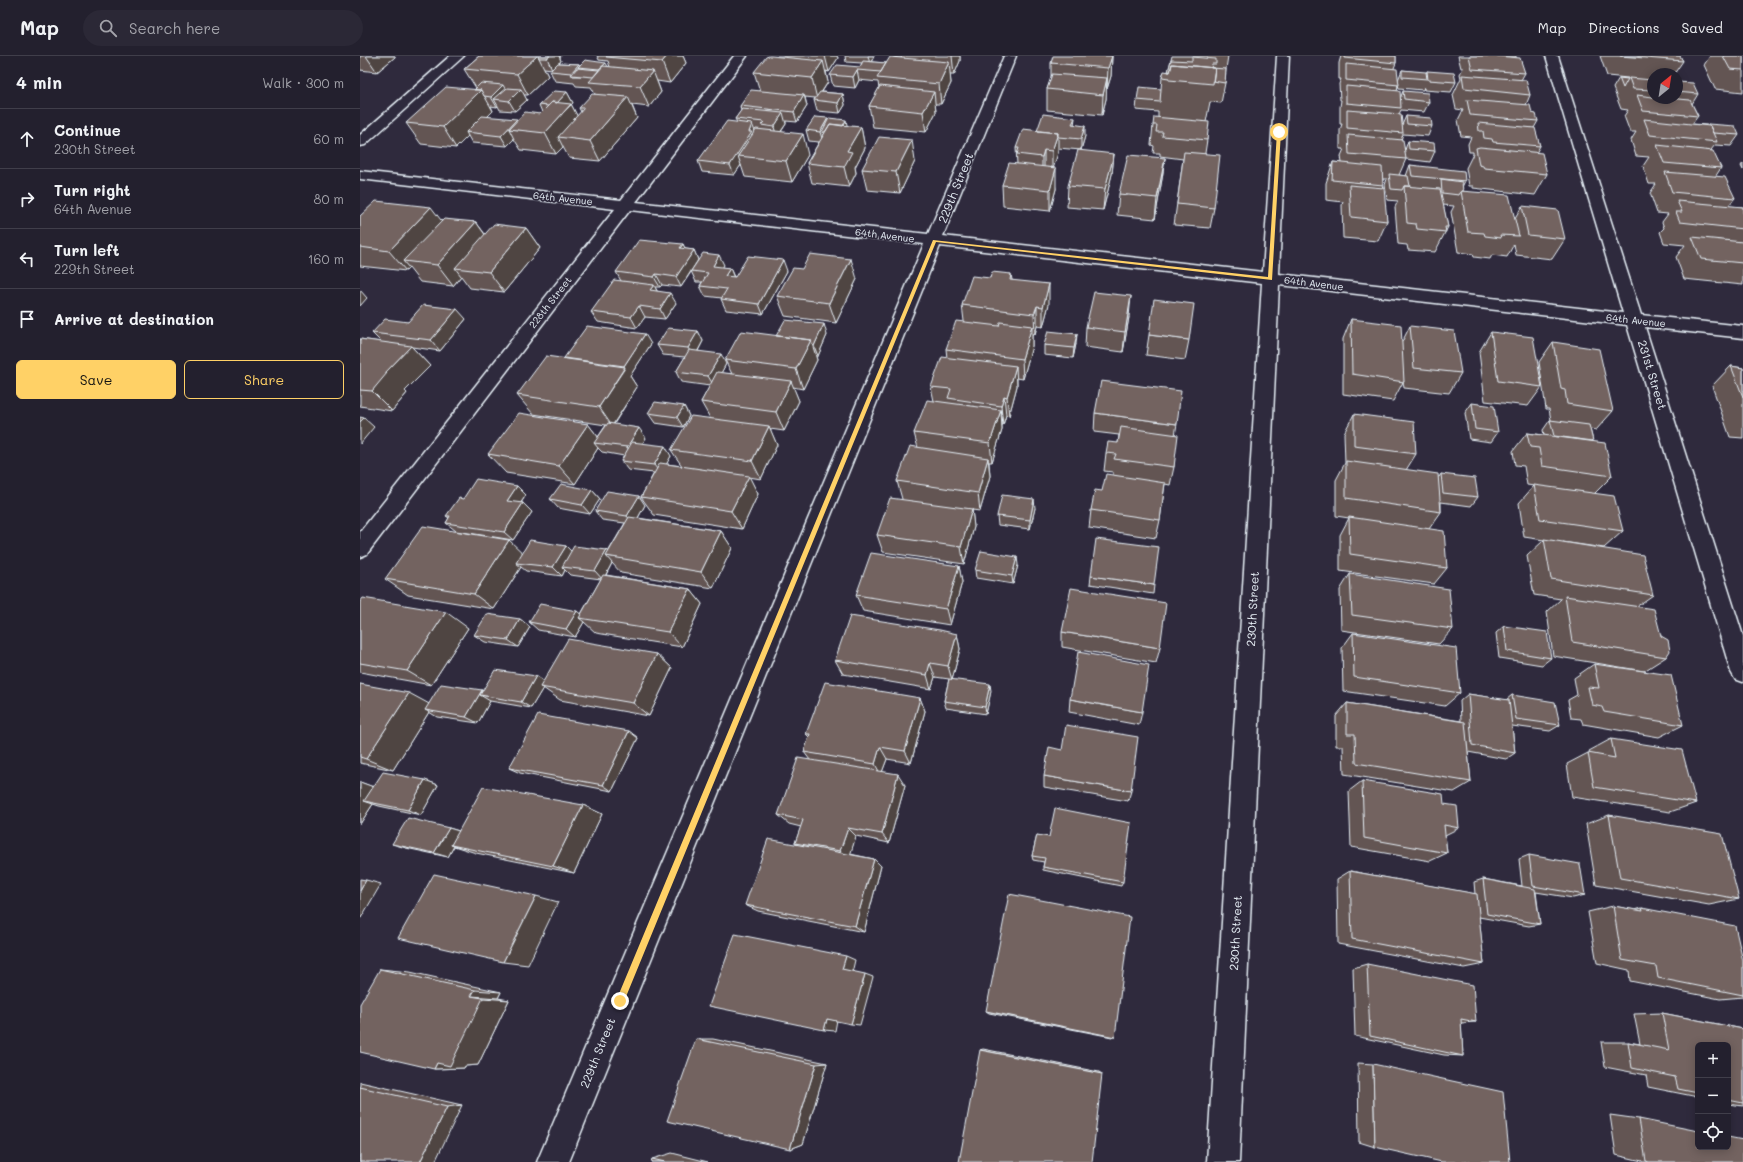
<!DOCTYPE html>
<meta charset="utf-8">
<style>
:root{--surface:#23202e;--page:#2b2836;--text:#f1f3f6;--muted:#a3a3aa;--line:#403e4a;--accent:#ffd166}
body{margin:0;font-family:Mali,sans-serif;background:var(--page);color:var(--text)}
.controls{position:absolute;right:12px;bottom:12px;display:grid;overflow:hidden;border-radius:6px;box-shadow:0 2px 10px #0003}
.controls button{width:36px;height:36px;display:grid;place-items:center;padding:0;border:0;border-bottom:1px solid var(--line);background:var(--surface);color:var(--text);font:20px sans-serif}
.compass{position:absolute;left:1287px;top:12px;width:36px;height:36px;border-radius:50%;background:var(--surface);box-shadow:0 2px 10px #0003;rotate:30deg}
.stop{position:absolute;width:12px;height:12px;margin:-9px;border:3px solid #ffd166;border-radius:50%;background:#fff}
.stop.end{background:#ffd166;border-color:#fff;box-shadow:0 1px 4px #0008}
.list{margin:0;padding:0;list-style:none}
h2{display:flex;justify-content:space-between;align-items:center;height:52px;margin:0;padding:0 16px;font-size:17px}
h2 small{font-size:13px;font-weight:400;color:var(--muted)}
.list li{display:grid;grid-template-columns:26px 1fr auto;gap:12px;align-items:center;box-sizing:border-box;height:60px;padding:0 16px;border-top:1px solid var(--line)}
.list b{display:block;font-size:15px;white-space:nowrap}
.list p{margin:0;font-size:13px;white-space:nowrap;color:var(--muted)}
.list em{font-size:13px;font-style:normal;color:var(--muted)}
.actions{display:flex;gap:8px;padding:12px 16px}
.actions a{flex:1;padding:9px 0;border:1px solid var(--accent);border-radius:6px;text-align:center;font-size:14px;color:var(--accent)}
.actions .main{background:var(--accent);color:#111}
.icon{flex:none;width:22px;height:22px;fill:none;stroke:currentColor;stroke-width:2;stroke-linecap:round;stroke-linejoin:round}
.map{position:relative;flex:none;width:1383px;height:1106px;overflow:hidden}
header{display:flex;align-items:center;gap:24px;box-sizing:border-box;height:56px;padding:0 20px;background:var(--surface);border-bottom:1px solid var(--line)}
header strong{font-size:19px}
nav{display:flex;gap:22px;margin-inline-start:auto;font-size:14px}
.search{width:280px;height:36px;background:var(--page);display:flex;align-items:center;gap:10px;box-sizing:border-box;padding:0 14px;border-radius:22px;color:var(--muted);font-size:15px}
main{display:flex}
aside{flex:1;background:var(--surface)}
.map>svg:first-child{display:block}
</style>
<header>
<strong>Map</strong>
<div class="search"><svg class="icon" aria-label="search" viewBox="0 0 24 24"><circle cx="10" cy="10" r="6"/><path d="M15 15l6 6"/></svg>Search here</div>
<nav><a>Map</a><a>Directions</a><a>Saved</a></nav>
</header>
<main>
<aside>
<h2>4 min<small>Walk · 300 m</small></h2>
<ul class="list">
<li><svg class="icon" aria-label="ahead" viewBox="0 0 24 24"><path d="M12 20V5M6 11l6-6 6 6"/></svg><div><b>Continue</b><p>230th Street</p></div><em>60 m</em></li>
<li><svg class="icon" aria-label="right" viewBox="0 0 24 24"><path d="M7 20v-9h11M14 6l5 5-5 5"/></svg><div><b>Turn right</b><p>64th Avenue</p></div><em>80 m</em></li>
<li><svg class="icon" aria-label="left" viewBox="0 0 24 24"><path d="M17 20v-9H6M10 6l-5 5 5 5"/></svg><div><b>Turn left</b><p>229th Street</p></div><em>160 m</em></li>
<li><svg class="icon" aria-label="arrive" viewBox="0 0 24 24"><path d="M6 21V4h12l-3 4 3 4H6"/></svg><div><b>Arrive at destination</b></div></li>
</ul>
<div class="actions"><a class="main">Save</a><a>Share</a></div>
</aside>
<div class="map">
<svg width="1383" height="1106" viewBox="0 0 1383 1106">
<rect width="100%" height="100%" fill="#2f2a3d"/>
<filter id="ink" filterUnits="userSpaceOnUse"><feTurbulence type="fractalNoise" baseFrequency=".025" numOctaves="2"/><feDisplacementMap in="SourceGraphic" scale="8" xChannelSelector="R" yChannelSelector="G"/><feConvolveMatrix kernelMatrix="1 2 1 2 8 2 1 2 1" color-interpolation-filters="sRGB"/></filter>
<g filter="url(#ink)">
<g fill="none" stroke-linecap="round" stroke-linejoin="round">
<g stroke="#e8f1f8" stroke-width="3">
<path id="minor" d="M90,0H104L5,89L0,90V79Z
M374,0H387L276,146L568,178L644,0H656L583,180L903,216L917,0H929L919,218L1263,257L1186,0H1198L1281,259L1383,270V282L1285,271L1383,580V626L1375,623L1371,616L1267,269L919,229L879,1106H847L902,227L580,190L209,1106H177L564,188L270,154L7,498L0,501V476L255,153L0,123V115L261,144Z"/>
</g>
<use href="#minor" fill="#2f2a3d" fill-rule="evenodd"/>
</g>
<path fill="#635553" stroke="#e8f1f8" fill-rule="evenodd" d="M0,0H35V1L17,16L0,14Z
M119,0H201L200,2L201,5L199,7L219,8V9L250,11L248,5L239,4L237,0H323L326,7L310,27L297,25L301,36L289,51L272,49L277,62L240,105L209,102L203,91L196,98L161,94L154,83L147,90L112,87L108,80L96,92L61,88L46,67L114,34L116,32L104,13ZM184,12L192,13L190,15L195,25L214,27L216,30L231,31L235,38L219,52L221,56L217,60L211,48L213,47L207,36L179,49L182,56L180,58L157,64L127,61L133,55L131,50L137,51L138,50L140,54L155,55L167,44L164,39H168L188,20Z
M417,0H477L478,2L469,16L466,15L468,26L462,36L483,38L485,49L480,57L457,55L454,44L455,42L445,41L447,50L437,66L426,65V68L421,76L448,99L432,126L385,121L381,109L374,119L342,116L338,105L377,66L375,63L381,55L380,50L400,35L394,16L417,1Z
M485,0H514L511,6L526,7L542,2L541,1L533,0H600V5L594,19H590L591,27L581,48H575L576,56L566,76L513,71L509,50L519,33L518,26L499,24L495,32L473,30L470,19L500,11L502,7L486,6Z
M752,0L751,20L747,33H746V43L742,59L687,54V33L691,23V7Z
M812,0H868L866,13L865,27L861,47L850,46L846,66L847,84L845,97L854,152L850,172L814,169L823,103L800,100V97H793L794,90L791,89L793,69L798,62V56L776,54L777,44L801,33L802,21L808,16Z
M981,0H1036V7L1034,12L1038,24L1042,14L1066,17L1067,15L1096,26L1091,36L1064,34V31L1063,34L1039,32L1038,29L1037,35L1040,43L1043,35L1069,46L1064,56L1041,54L1039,58L1042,69L1046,60L1072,70L1068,80L1043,78L1041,84L1045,94L1048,85L1075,95L1070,106L1046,103L1039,119L1046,120L1050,109L1105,125L1102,131L1103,135L1155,163L1162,150L1205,183L1192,203L1156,199L1154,188L1147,201L1132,199L1130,203L1114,201L1113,198L1098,196L1091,156L1094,150L1083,149L1088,171L1075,196L1048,194L1047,189L1038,188L1035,151L1038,145L1027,144L1025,129L1027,123H1023V129L1022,132L1027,165L1018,185L983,182L982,149L983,146L966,144V127L973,106L982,107L981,100L984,93H980V74L982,68H980V51L981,44H980L979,28L981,23H979V7Z
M1098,0H1156V1L1165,17L1161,24L1170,39L1166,49L1178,65L1174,72L1180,90L1176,97L1187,118L1175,139L1113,132V130H1109L1106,112L1113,98V96H1109L1108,88L1111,81L1101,80L1098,64L1103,54L1096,53L1093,39L1101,22L1100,18L1103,12H1101Z
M1240,0H1320L1323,5L1314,18H1293V42H1317V26L1338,38L1332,48L1338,60L1332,68L1347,69L1348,68L1379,79L1371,90L1355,89L1351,94L1361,112L1355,121L1375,142L1368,150L1383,151V229L1324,223L1316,201L1325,189L1304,187L1300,176L1304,172L1302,166L1308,158L1297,157L1290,137L1296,128H1289L1283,110L1289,101L1276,100L1271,84L1276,76H1270L1264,60L1268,54L1261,53L1253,32L1259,22L1268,23V22L1247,20Z
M1350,0H1383V36L1355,33L1344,9Z
M715,62L714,69L725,80L721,94L698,92V97L693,112L696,133L690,155L643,150L642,129L657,108L656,92L677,75Z
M469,63L487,70L501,71L505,92L495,111L496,117L489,131L452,127L447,107L459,86L449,85L446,74Z
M754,98L752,118L743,154L707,151L708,130Z
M805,102L802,123L795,163L757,159L759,138Z
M555,105L540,137L507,134L502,113Z
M1383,107V114L1381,110Z
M0,160L81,165L116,166L125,178L166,172L180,192L144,236L110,232L101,220L93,230L60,226L49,212L46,215L0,210Z
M323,188L325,193L334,194L338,204L364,209L362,211L370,212L374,221L427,215L403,258L366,254L361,243L362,242L345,240L340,230L342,226H336L331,215L333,213L321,231L302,229L300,231H295L297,235L316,247L305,263L285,261L277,272L238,266L231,256L261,225L256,216Z
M651,218L652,224L689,248L683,271L677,270L675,278H672V290L663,323L657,322V330L649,360L646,359L643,369H642V374L632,406H629L630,420L620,455L612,454L614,471L604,508L523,496L517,479L542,443L537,425L558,392L554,377L574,345L571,331L587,302L586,293L604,265L602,249L630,222Z
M497,223L476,267L425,260L417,240Z
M769,261L763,296L725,291L726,271Z
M106,263L80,295L52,291L70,310L45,335L47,337L32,355L0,350V283L21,286L12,277L48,266Z
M991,263L1042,286L1050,270L1101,317L1089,337L1044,332L1043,326L1033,345L983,338V283Z
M338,275L343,285L338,295L366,308L361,317L372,318L365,304L416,280L467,279L458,300H456L457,304L443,333L433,331L439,345L424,375L410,373L417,389L401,423L389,421L398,438L382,473L294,459L281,441L294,417L268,414L261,405L264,400L242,396L238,392L215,428L146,417L128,398L228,368L238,381L246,369L173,358L157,339L204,303V302L291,288L270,320L277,331L254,368L286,382L282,387L311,400L306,408L322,410L311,394L350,362L341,346L350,330L321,326L316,316L325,301L303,299L297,289Z
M1131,276L1182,331L1168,350L1125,345L1119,296Z
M789,279L829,284L825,304L786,299Z
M1193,286L1253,355L1236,374L1230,373L1233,385L1252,420L1235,437L1263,475L1244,492L1203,486L1293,539L1276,551L1306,601L1284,615L1193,600L1187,556L1201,543L1174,539L1167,500L1184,484L1164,481L1159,447L1174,430L1167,429L1164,410L1155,409L1153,395L1167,377L1184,379L1183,374L1190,364H1191L1189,353H1186L1179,306Z
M716,288L713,302L684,299V289Z
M1371,310L1383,312V382L1370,381L1352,330Z
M1112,347L1138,376L1131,386L1109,383L1105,357Z
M324,350L329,360L323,371L295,367L288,357Z
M735,357L817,368L815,379L814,411L810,429L805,428L800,464L796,482L729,472L731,454L753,419V416L744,415L746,397L758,387L759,379L734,376Z
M994,358L1056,398L1046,414L1079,421L1081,418L1118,441L1111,450L1081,446V456L1069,473L1087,512L1074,528L980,515V479L989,462L976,460V424L985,407L984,377Z
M157,430L166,439L161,447H163L172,456L153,484L96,475L86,467L89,462L86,460L103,443Z
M232,434L240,443L230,458L198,452L190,443Z
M285,449L278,462L361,475L372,492L353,532L261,517L252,507L246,519L330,533L342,548L322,591L236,577L224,566L215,581L178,574L169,566L221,558L241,523L210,519L205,514L202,520L166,515L161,511L134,553L48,539L25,523L162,497L206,490L211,495L248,496L265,467L242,464L235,455Z
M675,452L670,473L638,469L637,460Z
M658,509L653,528L616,522L615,514Z
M599,510L602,526L590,569L503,555L496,539Z
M990,518L1093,573L1079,588L981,574L980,534Z
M731,520L794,529L793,538L730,528Z
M0,546L108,572L71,629L0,616Z
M160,563L170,571L158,591L125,586L114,579Z
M1144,570L1191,602L1182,609L1139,602L1136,577Z
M702,576L800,592L796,607L702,591Z
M993,577L1100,637L1085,650L983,635L982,592Z
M597,578L600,593L592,624L631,635L626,658L586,652L584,645L589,623L575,621L571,633L483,618L475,604Z
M297,598L312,612L289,660L200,644L183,632L171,652L130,645L118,667L77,661L69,656L33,714L0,707V628L69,648L122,634V635L183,625Z
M1234,608L1323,669L1299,681L1223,668L1221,663L1211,662L1208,644L1217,639L1214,622Z
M1108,638L1146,644L1152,639L1200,669L1190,675L1152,670L1155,697L1146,703L1108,696L1111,726L1094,736L984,718L983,690H976V660L987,647L1101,665L1100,645Z
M560,642L565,655L551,707L527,703L522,716L545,729L529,787L496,780L490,798L514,803L521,810L504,876L398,855L385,849L437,788L435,787L441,771L429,768L418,759L450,704L444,696L449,681L446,678Z
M710,643L782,656L779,669L709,656Z
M269,675L278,682L252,735L160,717L149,712Z
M1251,683L1336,747L1310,756L1212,741L1207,708L1228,697H1230L1229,695Z
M684,720L771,735L768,745L684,731Z
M65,724L78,729L61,759L19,750L13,748L0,768V726L13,731Z
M1002,725L1084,748L1099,772L1085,779L1087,797L1070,805L991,791L989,735Z
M223,749L242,758L214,817L116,797L94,790L88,801L46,792L32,788L89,772L99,775Z
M1249,759L1379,843L1349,849L1236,829L1226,768Z
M677,779L763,826L761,830L683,814V811L684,806L673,804L672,800Z
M1169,799L1225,839L1213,842L1176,836L1180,868L1169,870L1119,861L1124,908L1104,912L978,888L977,823L990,815L1115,838L1114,826L1123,823L1162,830L1159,803Z
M1253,850L1275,854L1282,852L1383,905V941L1360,943L1270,925L1269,914L1237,907L1228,856Z
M1007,908L1116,966L1101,967L1103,1000L1084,999L995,980L993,912Z
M20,913L50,916L141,936L138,942L149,944L118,1009L105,1010L104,1012L74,1013Z
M626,955L755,981H752L629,957Z
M1302,957L1383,973V1050L1368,1048V989H1338V1041L1288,1031L1286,1019L1245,1011L1241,986H1268L1280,988L1274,958Z
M336,983H353L467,1007L443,1088L430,1093Z
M623,993L739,1016L742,1018L620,994Z
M998,1007L1013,1008L1015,1091L999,1086Z
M0,1026L102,1049L0,1106Z
M1250,1059L1279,1063L1383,1106H1282V1105L1256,1099Z
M312,1097L348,1106H291L292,1103Z"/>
<path fill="#504543" stroke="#e8f1f8" d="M6,0H35V1L17,16Z
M177,0H178L188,20L168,39L157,18Z
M188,0H199L201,5L192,13L187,2Z
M307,0H323L326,7L310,27L302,6Z
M465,0H477L478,2L469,16Z
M508,0H514L510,8Z
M592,0H600V5L594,19Z
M752,0L751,20L747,33L748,12Z
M463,5L468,26L457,43L452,22Z
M589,6L591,27L581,48L579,28Z
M246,7L251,17L239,13Z
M219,8L220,11H218L222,20H213L211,17Z
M497,14L499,24L495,32L493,21Z
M293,15L301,36L289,51L280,30Z
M747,22L746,43L742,59L743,39Z
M143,29L149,40L134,43L138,50L137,51L131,41Z
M161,33L167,44L155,55L149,45Z
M121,34L133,55L111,77L106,76L108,80L96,92L83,71Z
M207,36L213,47L198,61L193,51Z
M574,36L576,56L566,76L563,56Z
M483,38L485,49L480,57L478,47Z
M444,39L447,50L437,66L434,56Z
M268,41L277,62L240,105L230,85Z
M211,48L222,69L198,81L203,91L196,98L185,77Z
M423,57L426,68L417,81L414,71Z
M468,62L471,72L462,76L464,85L463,86L460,76Z
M157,63L163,74L149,73L154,83L147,90L141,80Z
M486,64L488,74L479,78Z
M392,68L396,78L378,100L381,109L374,119L370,109L389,76Z
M725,70V80L721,94V83Z
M501,71L505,92L495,111L496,117L489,131L484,111L487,95Z
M698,77V97L692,116V95Z
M443,78L448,99L432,126L426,105Z
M552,84L555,105L540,137L536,116Z
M684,94V115L682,122V101Z
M754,98L752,118L743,154L745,133Z
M805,102L802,123L795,163L797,142Z
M696,112V133L690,155V134Z
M71,151L87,172L43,205L49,212L46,215L29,195Z
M116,166L131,187L95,212L101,220L93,230L77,209Z
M166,172L180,192L144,236L129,216Z
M323,188L328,199L320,192Z
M334,194L338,204L321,231L316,221Z
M359,199L364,209L357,220L353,210Z
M491,203L497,223L476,267L469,247Z
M423,204L427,215L403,258L399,248Z
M370,212L374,222L365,220Z
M296,218L302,229L300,231L294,221Z
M689,228V248L683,271V251Z
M294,229L299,239L290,234Z
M0,234L7,242L0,250Z
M310,237L316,247L305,263L300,253Z
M771,240L769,261L763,296L765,276Z
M279,250L285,261L277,272L271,261Z
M677,250V270L675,278L674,258Z
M97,253L106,263L80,295L71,284Z
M464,268L467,279L458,300L454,290Z
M672,270V290L663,323L662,303Z
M338,275L343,285L334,302L328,292Z
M285,278L291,288L270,320L277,331L252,370L239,351L265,312L264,310Z
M717,278L716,288L713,302L714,292Z
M451,284L457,304L443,333L436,313Z
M51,290L70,310L45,335L47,337L32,355L12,335L25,317Z
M361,298L366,308L354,330L348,320Z
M656,310L657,330L649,360L647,341Z
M431,325L439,345L424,375L416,356Z
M644,340L646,359L643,369L641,350Z
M324,350L329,360L323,371L317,361Z
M641,354L642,374L632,406L630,387Z
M4,362L14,371L0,388V366Z
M228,368L242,386L234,387L238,392L215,428L199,410Z
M409,370L417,389L401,423L392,405Z
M279,372L286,382L274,401L267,391Z
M305,390L311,400L301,418L294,409Z
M628,402L630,420L620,455L618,437Z
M389,420L398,438L382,473L371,455Z
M157,430L166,439L156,454L147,445Z
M232,434L240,443L230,458L222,449Z
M279,440L285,449L274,469L267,460Z
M674,443L675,452L670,473V464Z
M163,447L172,456L153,484L144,476Z
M612,453L614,471L604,508L601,491Z
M361,475L372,492L353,532L341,516Z
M149,484L167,501L156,507L161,511L134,553L114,538Z
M206,490L214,498L202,511L205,514L202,520L193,511Z
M247,494L253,501L246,500L252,507L243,524L235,515Z
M657,501L658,509L653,528L652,520Z
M599,510L602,526L590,569L586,553Z
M330,533L342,548L322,591L308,576Z
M217,555L225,562H219L224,566L215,581L206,573Z
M86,556L108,572L71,629L47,615Z
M160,563L170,571L158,591L148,584Z
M597,578L600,593L592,624L588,610Z
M297,598L312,612L289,660L273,647Z
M570,607L575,621L571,633L567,619Z
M176,620L186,627L180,631L183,632L171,652L161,646Z
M630,628L631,635L626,658L625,651Z
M122,634L132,641L120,639L130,645L118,667L106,661Z
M49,637L73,650L65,654L69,656L33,714L6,703Z
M560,642L565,655L551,707L545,695Z
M269,675L278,682L252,735L243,729Z
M520,691L527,703L521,719L515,708Z
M538,718L545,729L529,787L522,778Z
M65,724L78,729L61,759L48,754Z
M0,726L22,734L4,745L13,748L0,768Z
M223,749L242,758L214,817L193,810Z
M89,772L102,776L91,789L94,790L88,801L74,797Z
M488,772L496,780L489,803L480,795Z
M514,803L521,810L504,876L495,870Z
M6,824L21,828L1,862H0V835Z
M176,840L198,846L168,909L143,906Z
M486,900L495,904L492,917L482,913Z
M505,918L513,921L500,969L491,968Z
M115,934L141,936L138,942L111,940Z
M123,942L149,944L118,1009L105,1010L104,1012L74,1013L77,1007Z
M467,963L477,964L475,975L464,974Z
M467,1007L443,1088L430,1093L456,1008Z
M102,1049L75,1106H60L87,1051Z"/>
<path fill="#736360" stroke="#e8f1f8" d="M119,0H177L157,18L104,13Z
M178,0H190L187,2H179Z
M247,0H307L302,6L246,1Z
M409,0H411L463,5L452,22L394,16L406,1Z
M693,0H752L748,12L691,7Z
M985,0H1036V7L985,2Z
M1109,0H1137L1160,2L1165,17L1112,13Z
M1260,0H1320L1323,5Z
M1363,0H1383V14L1370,13Z
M530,1L589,6L579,28L517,22Z
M832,1L856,3V8H852L851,12L866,13L865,27L853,25L855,12L812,8L810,16H808L811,4L832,5Z
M225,4L246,7L239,13L218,11Z
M503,5L526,7L521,16L497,14L493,21L470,19L477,9L500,11Z
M198,7L219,8L211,17L190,15Z
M812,8L855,12L853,28L809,24V22L802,21L804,15L810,16Z
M986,8L1037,13L1039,29L986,24Z
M243,10L293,15L280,30L229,26Z
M217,12L239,14L233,21L211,19Z
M1042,14L1066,16L1067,23L1042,21Z
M1067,15L1094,17L1096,26L1068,24Z
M692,18L747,22L743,39L687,33Z
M1102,19L1166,24L1170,39L1104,32Z
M1259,22L1268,23L1263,32Z
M1269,22L1293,24V34L1273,33Z
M1317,26L1333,27L1338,38L1317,36Z
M121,27L143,29L131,41L124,40L121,34H114Z
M520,30L574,36L563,56L509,50Z
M986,30L1040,35L1041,52L986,47Z
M86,31L121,34L83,71L46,67Z
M779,31L801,33L800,46L777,44Z
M147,32L161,33L149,45L134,43Z
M391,34L444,39L434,56L380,50Z
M194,35L207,36L197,47L192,46L188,50L179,49Z
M1043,35L1068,37L1069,46L1044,43Z
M460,36L483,38L478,47L454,44Z
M232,38L268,41L230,85L198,81L224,52H219Z
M1277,39L1293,41V42H1307L1330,44L1338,60L1283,55Z
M1107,44L1170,49L1172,57L1176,58L1178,65L1110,59Z
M192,46L211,48L185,77L149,73L165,56L180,58Z
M382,53L423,57L414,71L401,69L404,66L375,63Z
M987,54L1041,58L1043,77L987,72Z
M683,58L715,62L712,68L725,70L721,83L698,81V77L677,75Z
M122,60L157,63L141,80L106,76Z
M1046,60L1071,62L1072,70L1047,68Z
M455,61L468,62L460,76L446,74Z
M794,61L849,66L847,84L802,80L803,76H796L797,69H793Z
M469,62L486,64L483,70L470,68L465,76H462Z
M1284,63L1350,70L1357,86L1290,79Z
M367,65L392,68L389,76H392L370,109L338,105Z
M1118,67L1175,72L1180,90L1133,86L1132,83L1124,82L1123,75H1119Z
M470,68L501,71L487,95L492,96L484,111L447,107Z
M1348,68L1375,70L1379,79L1353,77L1350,70H1349Z
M396,73L443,78L426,105L378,100Z
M663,73L698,77L692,95L684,94L682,101L657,98L659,92H656Z
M988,79L1043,84L1046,103L989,98Z
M519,81L552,84L536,116L502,113Z
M1048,85L1074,87L1075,95L1049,93Z
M1297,89L1353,95L1361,112L1304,107Z
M1120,91L1182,97L1187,118L1124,112L1123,110L1119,109L1116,92Z
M718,94L754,98L745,133L708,130Z
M824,96L860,99L854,152L817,148Z
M768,99L805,102L797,142L759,138Z
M973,106L1022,111L1023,129L972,124Z
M649,107L696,112L690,134L642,129Z
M1050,109L1104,115L1105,125L1052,120Z
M1305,116L1365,121L1375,142L1312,136Z
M1029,118L1048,120L1050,130H1044L1042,134L1031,133Z
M1081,123L1102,126L1103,135H1101L1099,139L1082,137Z
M989,129L1024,132L1027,165L991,161Z
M1044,130L1080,133L1088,171H1085L1086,176L1057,173L1056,168L1047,167Z
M1101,135L1149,139L1159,180L1140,179L1141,182L1125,180L1124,177L1108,176Z
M16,145L71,151L29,195L0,191V160Z
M1317,145L1383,151V173L1320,166L1316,156H1322Z
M1162,150L1198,154L1205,183L1168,179Z
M84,163L116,166L77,209L43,205Z
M134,168L166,172L129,216L95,212Z
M1332,181L1383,186V207L1341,203Z
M279,184L323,188L320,192L334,194L316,221L296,218L294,221L256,216Z
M343,197L359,199L353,210L370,212L365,220L375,221L388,200L423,204L399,248L361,243L367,233L340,230L348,217L331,215Z
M450,198L491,203L469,247L417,240L433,212L442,213Z
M632,216L651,218L650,224L689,228L683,251L677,250L674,258L602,249L612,220L630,222Z
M254,224L294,229L290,234L310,237L300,253L279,250L271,261L231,256Z
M734,236L771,240L765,276L726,271Z
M794,243L834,248L829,284L789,279Z
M63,249L97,253L71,284L12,277L25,263L48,266Z
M991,263L1041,269L1044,326L992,318Z
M425,264L464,268L454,290L452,289L451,284L416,280Z
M596,265L639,270L640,266L672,270L662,303L586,293Z
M227,270L285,278L264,310L204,302Z
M1050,270L1094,275L1101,317L1054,312Z
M308,272L338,275L328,292L297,289Z
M381,275L451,284L436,313L365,304Z
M688,275L717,278L714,292L684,289Z
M1131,276L1173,281L1182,331L1138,325Z
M0,283L51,290L25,317H27L12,335L0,334Z
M1193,286L1239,293L1253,355L1207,348L1205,334L1201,333Z
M329,294L361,298L348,320L316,316Z
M186,300L265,311L239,351L157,339Z
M582,301L656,310L647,341L644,340L641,350L588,342L591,333L571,331Z
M1371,310L1383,312V341Z
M357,316L431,325L416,356L341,346Z
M741,325L821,335L817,368L735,357Z
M567,344L641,354L630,387L554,377Z
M295,346L324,350L317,361L288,357Z
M1112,347L1134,350L1138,376L1115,373Z
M159,357L228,368L199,410L128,398Z
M994,358L1054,366L1056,398L994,390Z
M331,360L409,370L392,405L311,394Z
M0,361L4,362L0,366Z
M1190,364L1229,369L1233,385L1194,380Z
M248,367L279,372L267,391L234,387Z
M761,371L818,379L814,411L754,403L756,398L746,397L748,386L758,387Z
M1167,377L1245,387L1252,420L1182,410L1179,392L1170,391Z
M272,386L305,390L294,409L261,405Z
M550,390L628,402L618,437L537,425Z
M986,405L1078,418L1081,456L986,442Z
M300,407L389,420L371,455L281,441Z
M746,418L805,427L800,464L731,454L735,434L742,435Z
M1081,418L1115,422L1118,441L1083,437Z
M116,423L157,430L147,445L163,447L144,476L86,467L90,460H86L99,442L103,443Z
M201,428L232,434L222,449L190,443Z
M1174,429L1254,440L1263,475L1180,463Z
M247,435L279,440L267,460L235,455Z
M642,439L674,443L670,464L637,460Z
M530,442L612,453L601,491L517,479Z
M269,461L361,475L341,516L246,500Z
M989,461L1084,475L1087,512L990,498Z
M63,470L149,484L114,538L25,523Z
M736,483L799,491L794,529L731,520Z
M1184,483L1283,499L1293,539L1191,523Z
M170,484L206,490L193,511L156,507Z
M214,490L247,494L235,515L202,511Z
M621,495L657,501L652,520L615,514Z
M511,497L599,510L586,553L496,539Z
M990,518L1089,533L1093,573L992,559Z
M243,519L330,533L308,576L219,562Z
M711,532L806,547L800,592L702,576Z
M1205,540L1294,553L1301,580L1308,584L1310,595L1306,601L1212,586Z
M3,542L86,556L47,615L0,607V546Z
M180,548L217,555L206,573L169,566Z
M127,558L160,563L148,584L114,579Z
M490,560L580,574L597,578L588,610L570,607L567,619L475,604Z
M1144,570L1187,576L1191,602L1147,595Z
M993,577L1096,592L1100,637L994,621Z
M208,583L297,598L273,647L180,631Z
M718,596L789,609L782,656L710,643Z
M1234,608L1311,619L1323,669L1244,656L1242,651L1232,649L1228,631L1239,632Z
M135,614L176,620L161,646L120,639Z
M589,623L630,628L625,651L584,645Z
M465,626L560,642L545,695L520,691L515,708L444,696L450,678H446Z
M0,628L49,637L6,703L0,701Z
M81,628L122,634L106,661L65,654Z
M1108,638L1149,644L1155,697L1112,689Z
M1152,639L1195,646L1200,669L1156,663Z
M987,647L1105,666L1111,726L996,707L995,678H987Z
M178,659L269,675L243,729L149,712Z
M706,669L778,681L771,735L684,720L689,691L702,694Z
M1251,683L1322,694L1336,747L1234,731L1228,697L1255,702Z
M438,702L538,718L522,778L488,772L480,795L435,787L443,764L418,759Z
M23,716L65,724L48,754L4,745Z
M1002,725L1083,738L1084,748L1097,750L1099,772L1084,769L1087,797L1004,782Z
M123,731L223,749L193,810L91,789Z
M695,752L771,767L763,826L683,811L685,802L672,800L677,779L689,781Z
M1249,759L1362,778L1379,843L1260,822Z
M48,762L89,772L74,797L32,788Z
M408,783L514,803L495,870L385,849Z
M1169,799L1220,808L1225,839L1173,830Z
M990,815L1117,838L1124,908L992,883Z
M74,818L176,840L143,906L38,882Z
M0,823L6,824L0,835Z
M1123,823L1175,833L1180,868L1127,858Z
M649,838L770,861L755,981L626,955Z
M1253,850L1283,855L1282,852L1375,870L1383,905V939L1298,922L1296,910L1262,904Z
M375,878L486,900L482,913L505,918L491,968L467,963L464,974L349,950Z
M1007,908L1113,929L1116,966L1101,963L1103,1000L1010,980Z
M20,913L115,934L111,940L123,942L90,1010L77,1007L74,1013L0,996V948Z
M1302,957L1383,973V1047L1368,1044V989H1338V1037L1318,1033L1315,1021L1272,1012L1268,986L1309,994Z
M336,983L456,1008L430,1093L307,1065Z
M620,994L742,1018L732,1106H599Z
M1013,1008L1143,1036L1150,1106H1082L1015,1091Z
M0,1031L87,1051L60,1106H0Z
M1279,1063L1338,1075V1091H1368V1081L1383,1084V1106H1289L1286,1105Z
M292,1103L305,1106H291Z"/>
</g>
<path fill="#ffd166" d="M919,75L921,76L912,224L576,186L263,948H257L256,945L573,184L908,221L917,76Z"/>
<g text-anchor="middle" stroke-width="3.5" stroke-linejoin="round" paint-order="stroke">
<g font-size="10" fill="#e8f1f8" stroke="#2f2a3d">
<text transform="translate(203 142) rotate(6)" y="4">64th Avenue</text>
<text transform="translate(525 179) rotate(7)" y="4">64th Avenue</text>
<text transform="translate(954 227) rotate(7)" y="4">64th Avenue</text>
<text transform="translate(190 246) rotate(-52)" y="4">228th Street</text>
<text transform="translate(1276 264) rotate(6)" y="4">64th Avenue</text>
</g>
<g font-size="12" fill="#e8f1f8" stroke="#2f2a3d">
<text transform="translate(596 132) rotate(-68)" y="4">229th Street</text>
<text transform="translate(1292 319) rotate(73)" y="4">231st Street</text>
<text transform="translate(893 553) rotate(-87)" y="4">230th Street</text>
<text transform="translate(876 877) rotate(-87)" y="4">230th Street</text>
<text transform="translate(238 997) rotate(-68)" y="4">229th Street</text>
</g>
</g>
</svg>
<div class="controls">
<button>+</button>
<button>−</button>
<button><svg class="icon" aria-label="locate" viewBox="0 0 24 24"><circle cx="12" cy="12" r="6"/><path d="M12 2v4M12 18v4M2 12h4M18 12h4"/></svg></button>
</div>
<svg class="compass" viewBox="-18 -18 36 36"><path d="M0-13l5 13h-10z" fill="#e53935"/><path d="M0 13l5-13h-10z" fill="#a3a3aa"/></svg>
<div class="stop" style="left:919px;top:76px"></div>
<div class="stop end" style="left:260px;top:945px"></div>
</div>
</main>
